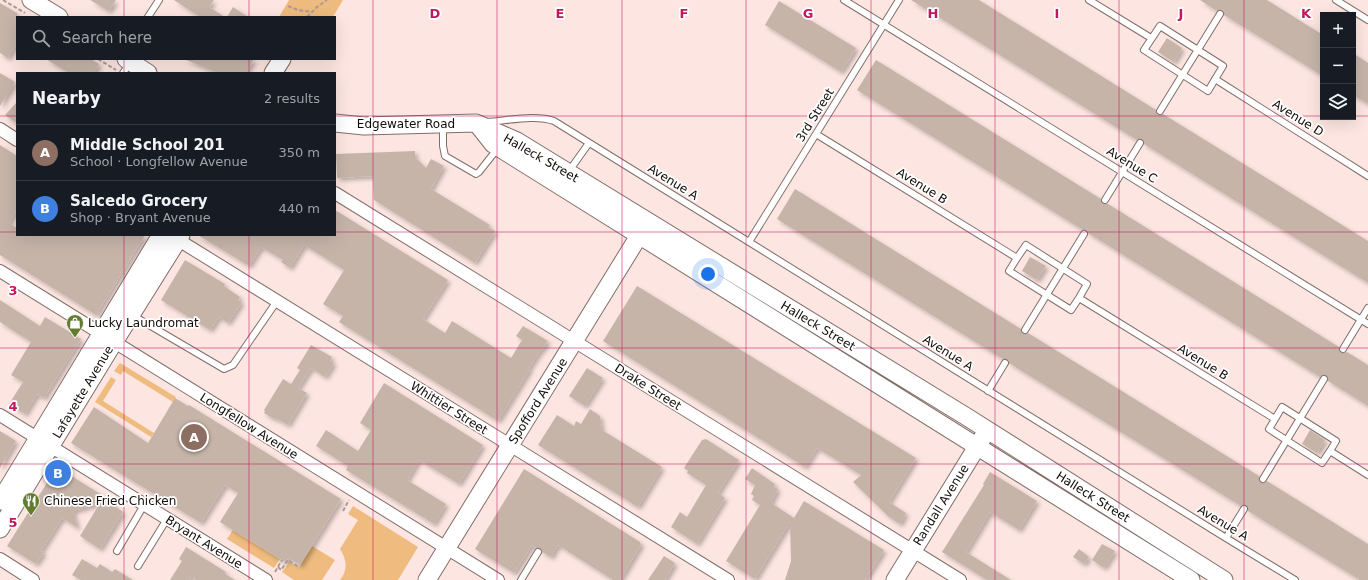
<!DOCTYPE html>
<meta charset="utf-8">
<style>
:root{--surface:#171b24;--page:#242831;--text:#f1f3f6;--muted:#9ea1a6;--line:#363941;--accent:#db2777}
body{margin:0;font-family:"DejaVu Sans",sans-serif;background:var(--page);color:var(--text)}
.controls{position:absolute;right:12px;top:12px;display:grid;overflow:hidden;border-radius:0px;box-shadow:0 4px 16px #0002}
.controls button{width:36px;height:36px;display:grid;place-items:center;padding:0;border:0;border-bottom:1px solid var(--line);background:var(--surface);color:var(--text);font:20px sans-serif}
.you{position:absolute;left:708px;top:274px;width:14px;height:14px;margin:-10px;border:3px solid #fff;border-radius:50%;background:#1a73e8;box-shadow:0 0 0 6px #1a73e833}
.badge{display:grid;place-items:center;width:26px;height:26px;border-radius:50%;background:var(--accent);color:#fff;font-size:13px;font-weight:700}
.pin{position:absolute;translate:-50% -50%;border:2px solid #fff;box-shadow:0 1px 4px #0006}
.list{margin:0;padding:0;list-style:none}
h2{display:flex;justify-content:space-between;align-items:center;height:52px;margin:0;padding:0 16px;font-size:17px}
h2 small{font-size:13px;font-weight:400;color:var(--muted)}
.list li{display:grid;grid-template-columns:26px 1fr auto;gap:12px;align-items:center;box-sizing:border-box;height:56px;padding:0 16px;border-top:1px solid var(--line)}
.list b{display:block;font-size:15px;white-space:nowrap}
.list p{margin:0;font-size:13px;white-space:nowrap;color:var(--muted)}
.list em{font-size:13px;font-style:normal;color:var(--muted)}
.icon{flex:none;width:22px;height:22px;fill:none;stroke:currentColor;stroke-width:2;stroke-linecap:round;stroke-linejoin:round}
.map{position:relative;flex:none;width:1368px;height:580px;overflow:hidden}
.search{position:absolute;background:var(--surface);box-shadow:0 4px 16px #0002;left:16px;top:16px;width:320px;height:44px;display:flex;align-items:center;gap:10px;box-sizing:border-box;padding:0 14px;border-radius:0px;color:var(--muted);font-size:15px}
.panel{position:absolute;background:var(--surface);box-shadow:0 4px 16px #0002;left:16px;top:72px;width:320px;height:164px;border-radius:0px}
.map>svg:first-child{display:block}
</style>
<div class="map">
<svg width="1368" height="580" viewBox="0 0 1368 580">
<defs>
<filter id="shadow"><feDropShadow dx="3" dy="3" stdDeviation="2" flood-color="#0004"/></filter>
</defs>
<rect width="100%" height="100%" fill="#fde6e1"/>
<path fill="#efbb7e" d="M289,0H343L333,17H279Z
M120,363L176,397L173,402L123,371L121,375L114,371Z
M111,377L116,380L103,401L154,433L151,437L95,402Z
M353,506L418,547L398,580H340C348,570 347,560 340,549L358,520L348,514Z
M233,530L280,559L274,568L227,539Z
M312,546L335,560L322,580H294L282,572L289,562L299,567Z"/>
<path fill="#c6b4a9" filter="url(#shadow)" d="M90,0H116L109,11Z
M174,0H214L209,7L225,17H200Z
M911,0H979L1156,110V113L1158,115L1163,114L1368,241V283L1144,144L1143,139H1140L1137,140Z
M1200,0H1267L1323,35V76L1224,15V12L1222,10L1217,11Z
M779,1L856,48L841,72L765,25Z
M0,3L17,13V43L8,58L0,53Z
M233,7L248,17H227Z
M1167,38L1182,48L1174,62L1158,52Z
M1353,53L1368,63V104L1353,95Z
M46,59H91L99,64L94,73H69Z
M184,59H254L246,73H218Z
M876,60L1101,199L1102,204H1108L1339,347V349L1340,353H1343L1347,352L1368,365V406L1328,381V379L1327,375H1324L1320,377L1088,233L1087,230H1083L857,90Z
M0,73L15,82L0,106Z
M17,102V123L5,115Z
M0,145L17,156V210L9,223L17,228V235H145L96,315L0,255Z
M415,151V157L426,168L431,159L444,166L431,189L490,225L488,227L495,231L475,263L374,200L373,176L337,178L336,154Z
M795,189L1021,329L1022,334H1025L1028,333L1259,476V479L1260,483H1263L1267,481L1368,544V580H1360L1248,511L1247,505H1244L1241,506L1009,363L1008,359H1003L777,219Z
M335,210L448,280L423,319L445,333L452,321L511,358L522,340L516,336L523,326L548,341L541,351H540L529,368L530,369L498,421L339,322L343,316L323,304L344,270L304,245L290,268L281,262L283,260L261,247L249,266L198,235H335Z
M1030,257L1046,266L1037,280L1022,271Z
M185,260L225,284L224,286L240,297L238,300L242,302L228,323L219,317L210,330L161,300Z
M637,286L916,458L889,502L906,513L900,524L889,517L853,482L861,475L817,448L805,467L603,341Z
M0,300L40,326L45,317L81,339L44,398L37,394L25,414L9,404L23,382L11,375L31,342L0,322Z
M311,345L332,357L330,361L334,363L325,377L311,368L298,388L307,393L288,425L275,418L274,419L264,413L265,411L264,410L283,379L291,384L300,370L297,368Z
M587,368L603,378L585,406L569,396Z
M384,383L483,445L459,484L419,460L407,480L446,504L434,524L346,470L348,466L316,446L326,430L358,451L371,430L360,423Z
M175,398L188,406L189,405L341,499L300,565L288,558L285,562L220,522L238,493L225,485L201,523L71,443L94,407L148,443Z
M590,409L600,416L602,430L662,467L638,507L538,445L557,415L574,426L576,421L581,424Z
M1310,430L1325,440L1317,453L1302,444Z
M0,431L16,441L0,468Z
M706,439L739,460L718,493L725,498L697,544L671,527L680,512L687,517L706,485L687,473L688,471L684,468L702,440Z
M57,467L115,503L113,505L123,512L100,549L80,536L100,503L73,511L78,528L62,518L41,551L44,552L36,564L7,546Z
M752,468L775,484L774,487L778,489L771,502L773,503V504L794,518L804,501L884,550L865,580H785L791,561L790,522L755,579L726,561L760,505L752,500L754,496L751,494L755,485L745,479Z
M524,469L640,542L641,545L620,580H613L558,545L551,557L542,552L541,548H536L532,545L514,573L475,549Z
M990,472L1037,501L1019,530L990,512L966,552L1011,580H987L942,552L984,485L983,484Z
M1102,544L1115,551L1104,568L1092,560Z
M186,547L226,572L225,574L235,580H196L191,577L189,580H170L182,561L179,559Z
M1079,549L1089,557L1084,564L1073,557Z
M664,556L675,563L665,580H648Z
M82,559L97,568L100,564L112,572L115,569L133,580H81L72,575Z"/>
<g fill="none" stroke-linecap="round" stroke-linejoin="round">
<g stroke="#816e69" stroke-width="8">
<path id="lane" d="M844,0L1368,324
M1089,0L1151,38
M1336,0L1368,20
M148,17L159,0
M1160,26L1223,66L1208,91L1144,50Z
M123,73L130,63
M1215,79L1368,176
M1160,111L1220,14
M486,122C507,121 535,114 554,121L1226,538L1295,580
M443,125V146L445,156L476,174L479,172L498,148
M816,134L1017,258L1009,271L1071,310L1079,298L1275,419L1269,429L1322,463L1330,451L1368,475
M569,171L589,143
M1105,200L1140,143
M749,242L899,0
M1017,258L1026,245L1087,284L1079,298
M132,315L224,369L233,365L277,301
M1025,330L1084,234
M1343,349L1368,308
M988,391L1005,363
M1275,419L1282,407L1336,441L1330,451
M1263,479L1324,379
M1226,538L1244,509
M117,551L144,505
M138,566L167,519
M521,580L538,552"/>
</g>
<g stroke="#816e69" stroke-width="14">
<path id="street" d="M0,129L17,140
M335,193L960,580
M172,236L728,580
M0,271L498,580
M0,415L266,580
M0,559L33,580"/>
</g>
<g stroke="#816e69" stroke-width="19">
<path id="secondary" d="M31,0L59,17
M126,59L148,73
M273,73L282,59
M335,123L364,126L476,123L517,141L967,417L1224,580
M478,125L493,144L1191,580
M0,501L161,235
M0,529L114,342L181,235
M427,580L645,226
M895,580L983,437"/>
</g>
<path stroke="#ad9b97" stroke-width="2" stroke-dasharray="4 2" stroke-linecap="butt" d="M3,0L25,13
M288,6L298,10L312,12
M307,17L317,7L327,0
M98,59L116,70
M343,511L349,500
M278,567L281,570L288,560L299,567
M275,572L282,560"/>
<use href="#lane" stroke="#fff" stroke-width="6"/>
<use href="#street" stroke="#fff" stroke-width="12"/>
<use href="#secondary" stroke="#fff" stroke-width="17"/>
</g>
<path fill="none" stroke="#c2185b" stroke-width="1" stroke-opacity="0.55" d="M124,0V17M249,0V17M373,0V580M497,0V580M622,0V580M746,0V580M871,0V580M995,0V580M1119,0V580M1244,0V580M124,59V73M249,59V73M0,116H17M335,116H1323M1353,116H1368M0,232H17M335,232H1368M124,235V580M249,235V580M0,348H1368M0,464H1368"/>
<defs>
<g id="shop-pin" transform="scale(0.9)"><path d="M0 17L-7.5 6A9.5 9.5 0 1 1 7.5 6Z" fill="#647c2f" stroke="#fff"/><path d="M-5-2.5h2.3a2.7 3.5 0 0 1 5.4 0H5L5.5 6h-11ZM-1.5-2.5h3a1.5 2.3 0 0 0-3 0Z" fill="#fff"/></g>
<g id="restaurant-pin" transform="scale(0.9)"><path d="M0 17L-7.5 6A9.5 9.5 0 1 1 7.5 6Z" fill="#647c2f" stroke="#fff"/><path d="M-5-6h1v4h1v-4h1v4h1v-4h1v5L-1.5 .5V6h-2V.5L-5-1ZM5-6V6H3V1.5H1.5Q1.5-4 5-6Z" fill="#fff"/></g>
</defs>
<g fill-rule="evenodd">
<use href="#shop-pin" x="75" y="323"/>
<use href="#restaurant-pin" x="31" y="501"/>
</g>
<g text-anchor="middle" stroke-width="3.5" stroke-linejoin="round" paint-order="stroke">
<g font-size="12" fill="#120b09" stroke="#fff">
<text transform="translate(815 115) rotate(-58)" y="4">3rd Street</text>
<text transform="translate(1298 118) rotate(32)" y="4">Avenue D</text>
<text x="406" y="128">Edgewater Road</text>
<text transform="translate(541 158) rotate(30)" y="4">Halleck Street</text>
<text transform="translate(1132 165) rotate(32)" y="4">Avenue C</text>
<text transform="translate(673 182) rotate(32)" y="4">Avenue A</text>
<text transform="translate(922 186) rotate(32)" y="4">Avenue B</text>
<text transform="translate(818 326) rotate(31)" y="4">Halleck Street</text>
<text transform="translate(948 353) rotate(32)" y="4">Avenue A</text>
<text transform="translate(1203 362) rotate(32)" y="4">Avenue B</text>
<text transform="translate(648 387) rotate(32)" y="4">Drake Street</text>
<text transform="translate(83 392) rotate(-59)" y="4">Lafayette Avenue</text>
<text transform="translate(538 401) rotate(-58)" y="4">Spofford Avenue</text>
<text transform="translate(449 408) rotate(32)" y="4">Whittier Street</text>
<text transform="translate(249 426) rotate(32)" y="4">Longfellow Avenue</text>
<text transform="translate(1093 497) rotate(32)" y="4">Halleck Street</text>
<text transform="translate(941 505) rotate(-58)" y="4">Randall Avenue</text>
<text transform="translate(1223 523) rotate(31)" y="4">Avenue A</text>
<text transform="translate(204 542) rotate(32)" y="4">Bryant Avenue</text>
</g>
<g font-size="12" fill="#120b09" stroke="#fff" text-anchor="start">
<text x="88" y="327">Lucky Laundromat</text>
<text x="44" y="505">Chinese Fried Chicken</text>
</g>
</g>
<g font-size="13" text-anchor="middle" font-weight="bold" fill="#c2185b" stroke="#fff" stroke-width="3.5" stroke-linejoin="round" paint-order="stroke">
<text x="435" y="18">D</text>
<text x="560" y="18">E</text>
<text x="684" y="18">F</text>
<text x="808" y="18">G</text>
<text x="933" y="18">H</text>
<text x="1057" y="18">I</text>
<text x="1181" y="18">J</text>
<text x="1306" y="18">K</text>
<text x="13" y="295">3</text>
<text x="13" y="411">4</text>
<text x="13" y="527">5</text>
</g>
</svg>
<div class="controls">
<button>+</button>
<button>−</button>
<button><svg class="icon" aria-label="layers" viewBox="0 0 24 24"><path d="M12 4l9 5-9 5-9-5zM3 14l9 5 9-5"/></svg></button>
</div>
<div class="you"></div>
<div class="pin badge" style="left:194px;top:437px;background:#8d6e63">A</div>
<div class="pin badge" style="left:58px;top:473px;background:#3f7fe0">B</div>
<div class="search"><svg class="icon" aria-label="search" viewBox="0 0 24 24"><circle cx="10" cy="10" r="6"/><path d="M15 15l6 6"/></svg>Search here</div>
<section class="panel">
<h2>Nearby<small>2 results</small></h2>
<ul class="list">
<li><span class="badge" style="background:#8d6e63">A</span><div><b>Middle School 201</b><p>School · Longfellow Avenue</p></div><em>350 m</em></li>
<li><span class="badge" style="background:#3f7fe0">B</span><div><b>Salcedo Grocery</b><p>Shop · Bryant Avenue</p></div><em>440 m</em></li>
</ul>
</section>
</div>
